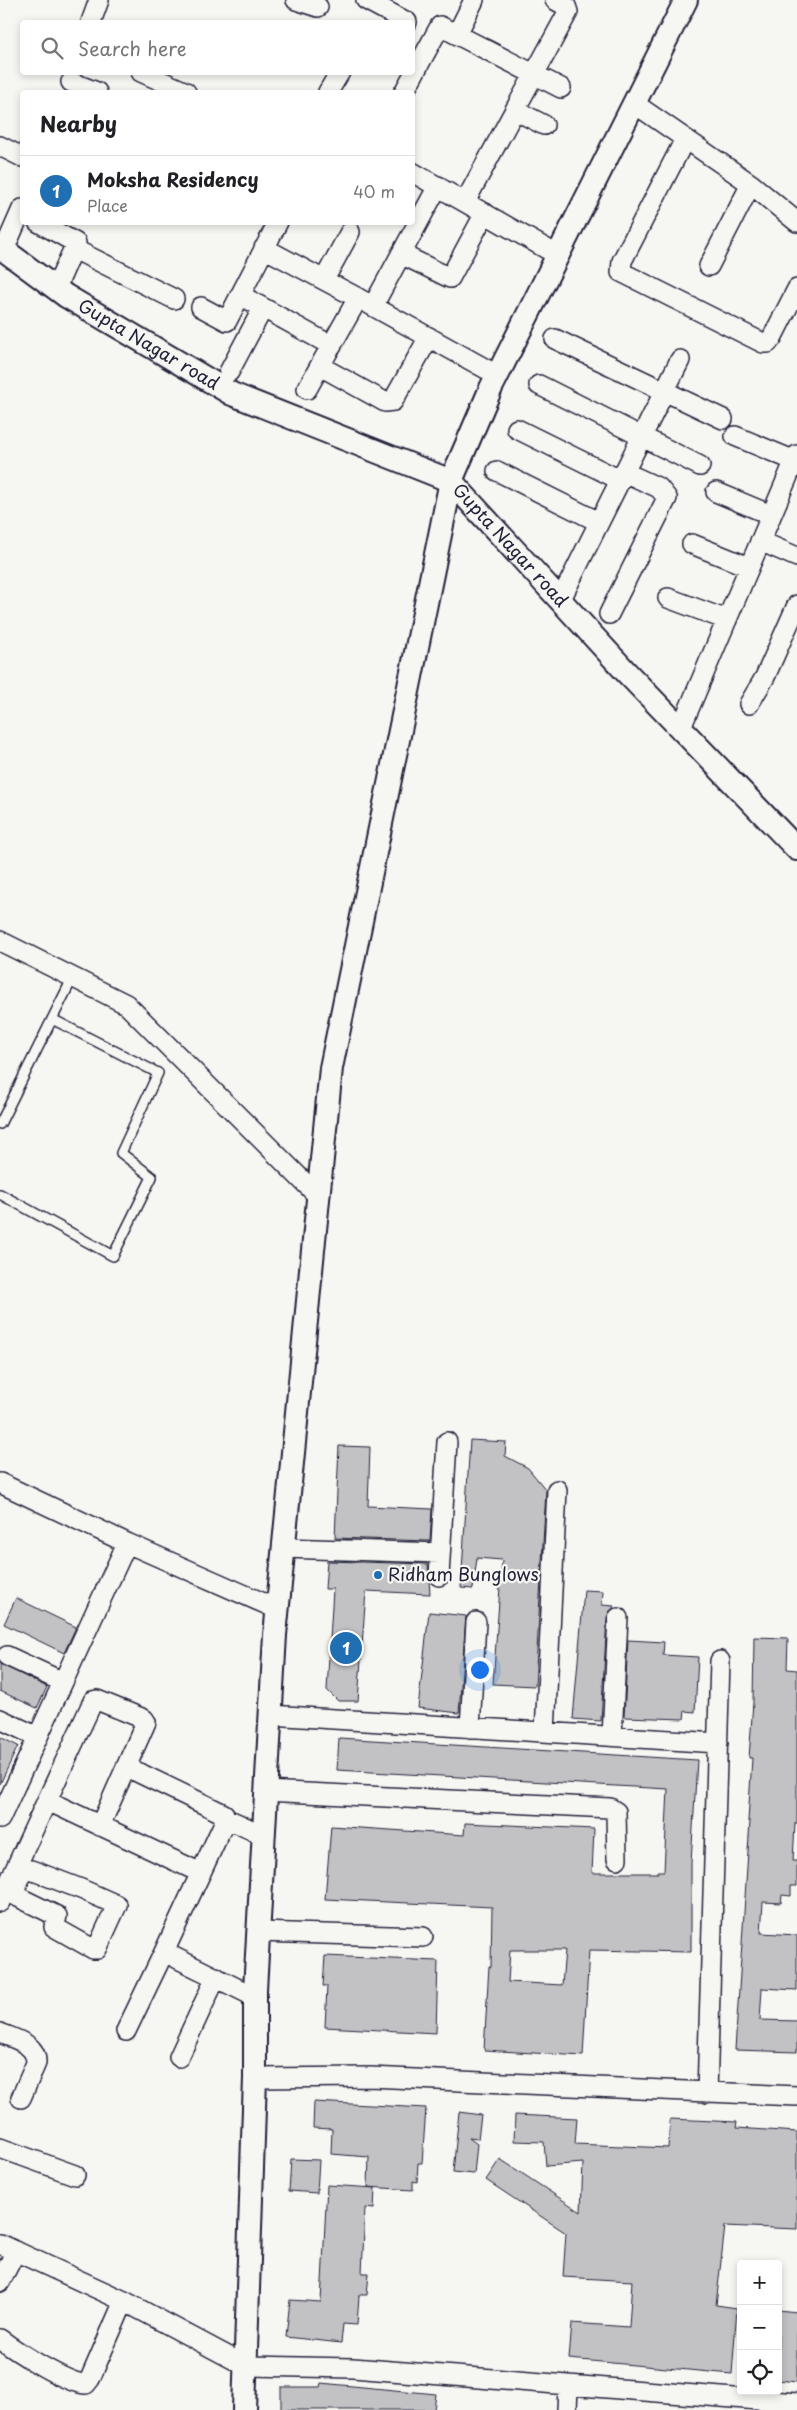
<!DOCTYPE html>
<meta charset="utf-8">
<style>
:root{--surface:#fff;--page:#f2f2f2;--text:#202124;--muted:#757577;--line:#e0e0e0;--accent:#1f6fb2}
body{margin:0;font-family:"Playpen Sans",sans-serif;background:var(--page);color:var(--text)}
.controls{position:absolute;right:15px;bottom:15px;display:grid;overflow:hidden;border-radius:5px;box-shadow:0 2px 8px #0003}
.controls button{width:45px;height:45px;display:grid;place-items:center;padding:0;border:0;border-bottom:1px solid var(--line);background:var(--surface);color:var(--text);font:25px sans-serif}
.you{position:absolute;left:479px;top:1669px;width:18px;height:18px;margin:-12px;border:4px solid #fff;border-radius:50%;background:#1a73e8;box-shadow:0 0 0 8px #1a73e833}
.badge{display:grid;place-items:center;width:32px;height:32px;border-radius:50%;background:var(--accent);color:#fff;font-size:16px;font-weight:700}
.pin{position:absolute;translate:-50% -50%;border:2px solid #fff;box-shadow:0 1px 5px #0006}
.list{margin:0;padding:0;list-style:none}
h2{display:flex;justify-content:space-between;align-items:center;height:65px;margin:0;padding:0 20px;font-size:21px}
h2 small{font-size:16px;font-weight:400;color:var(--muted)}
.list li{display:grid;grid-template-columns:32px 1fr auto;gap:15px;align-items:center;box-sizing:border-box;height:70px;padding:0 20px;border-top:1px solid var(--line)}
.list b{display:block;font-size:19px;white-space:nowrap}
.list p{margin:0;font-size:16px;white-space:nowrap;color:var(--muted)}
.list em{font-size:16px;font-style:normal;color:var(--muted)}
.icon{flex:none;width:28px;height:28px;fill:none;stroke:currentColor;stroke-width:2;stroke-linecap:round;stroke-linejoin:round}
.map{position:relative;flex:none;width:797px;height:2410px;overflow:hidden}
.search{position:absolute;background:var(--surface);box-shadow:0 2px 8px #0003;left:20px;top:20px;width:395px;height:55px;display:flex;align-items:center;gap:12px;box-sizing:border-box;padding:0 18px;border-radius:5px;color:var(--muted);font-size:19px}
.panel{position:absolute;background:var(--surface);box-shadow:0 2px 8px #0003;left:20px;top:90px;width:395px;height:135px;border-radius:5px}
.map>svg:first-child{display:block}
</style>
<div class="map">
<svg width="797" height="2410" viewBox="0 0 797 2410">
<rect width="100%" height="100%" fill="#f6f6f2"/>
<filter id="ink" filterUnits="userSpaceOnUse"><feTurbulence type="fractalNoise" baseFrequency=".02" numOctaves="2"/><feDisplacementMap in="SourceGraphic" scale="10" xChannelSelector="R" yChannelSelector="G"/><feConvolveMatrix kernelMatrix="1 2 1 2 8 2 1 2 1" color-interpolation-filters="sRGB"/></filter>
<g filter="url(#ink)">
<path fill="#c2c2c4" stroke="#22223b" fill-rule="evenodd" d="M470,1440L506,1442L505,1456L528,1468L546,1490L535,1686L493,1684L502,1560L477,1558L473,1589L461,1588Z
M339,1446L370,1447L368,1506L432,1509L430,1541L335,1538Z
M327,1561L428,1564L430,1594L366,1591L358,1701H338L327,1690L333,1589H325Z
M584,1590L603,1591L602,1605L614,1606L607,1617L601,1721L573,1719Z
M16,1598L76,1627L64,1653L4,1624Z
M429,1612L466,1616L459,1713L418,1708Z
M754,1637L788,1638L787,1669L797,1670V1823H795L793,1861H797V1886H791V1896L782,1895L781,1903L763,1902L761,1933L797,1935V1990L762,1988L760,2020L797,2021V2052L735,2050L750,1821H748L752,1758H749L753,1702Z
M628,1640L664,1642L663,1655L698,1657L695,1712L685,1711L684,1719L624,1717Z
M0,1664L47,1687L37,1708L0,1691Z
M0,1737L18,1746L0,1784Z
M339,1738L697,1760L691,1863V1952L589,1950L583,2056L484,2050L489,1966L491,1967L492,1907L325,1899L331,1826L464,1835L465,1823L594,1829L592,1873H658V1871H664L668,1789L337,1770ZM510,1950H565L562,1985L508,1982Z
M325,1956L438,1961L436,2033L325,2027L327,1986H323Z
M314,2102L426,2108L422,2163H418L417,2182L413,2181V2190L368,2187L369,2157L331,2154L332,2129L313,2128Z
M459,2112L481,2115L478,2139L469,2138L477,2144L474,2174L453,2172Z
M515,2115L577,2118L575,2144L668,2148L670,2119L737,2122L736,2128L797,2132V2229L725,2226L716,2305L737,2308L732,2374L569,2359L572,2323L629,2327L632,2281L563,2277L566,2233L486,2180L500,2159L581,2212L583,2163L546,2166L544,2142L514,2141Z
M291,2159L319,2160L317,2193L289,2191Z
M327,2185L375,2188L374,2209L365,2208L362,2273H369L367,2295H359L357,2325L343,2324L341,2343L286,2337L290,2300L321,2302Z
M778,2310L797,2312V2382L778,2380Z
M321,2383L436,2394L434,2410H281V2387H320Z"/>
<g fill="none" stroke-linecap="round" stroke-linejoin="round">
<g stroke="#22223b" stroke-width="12">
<path id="service" d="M0,1124L73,977
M0,1194L113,1256L152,1177L121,1153L158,1073L52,1019"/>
</g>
<g stroke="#22223b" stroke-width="22">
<path id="minor" d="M296,0L318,7
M366,0L407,22
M91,22L99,0
M457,34L474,0
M141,72L186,92
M71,82L97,92
M328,92L340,72
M404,92L440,26L561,88
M635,104L751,184L797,222
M515,110L544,125
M685,139L622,261L621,272L763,343H768L772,338L797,289
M0,146L22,157
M412,172L559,256
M465,202L568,12L566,6L555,0
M38,222L76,243L56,288
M350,232L324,280L358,298
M264,248L324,280
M74,249L174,299
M4,250L22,209
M401,254L450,278L485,213
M709,266L751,184
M240,295L332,346
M373,306L438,186
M201,307L227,321L278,222
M555,339L723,419
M320,366L385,402L393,401L429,337
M229,372L263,308
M539,385L700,466
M307,389L358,298L497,375
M517,429L620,480
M735,436L795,461
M497,471L599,522
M716,492L771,515
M760,541L797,557
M692,544L749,567
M668,598L727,620
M561,599L680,360
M609,614L667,498L659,488L624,472
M749,704L765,677L797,605
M680,730L797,455
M0,941L126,1004L318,1196
M0,1483L127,1543
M283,1548L440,1553
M439,1576L447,1442
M7,1656L63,1682
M270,1715L718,1743
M0,1719L38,1737
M470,1728L476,1622
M545,1732L557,1490
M612,1736L618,1618
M127,1767L224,1814V1823L164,1952L255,1997
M265,1791L610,1808L616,1812L617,1859
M48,1801L201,1873
M225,1818L263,1835
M0,1819L127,1543L277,1609
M31,1870L81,1889L117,1905L97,1949H93L54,1927L57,1916L16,1896C14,1887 19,1880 24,1872Z
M0,1902L93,1701L97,1700L144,1719L146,1722L100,1826
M258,1932L423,1937
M126,2031L164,1952
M0,2033C15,2039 37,2044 36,2063L21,2098
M179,2057L216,1977
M255,2078L370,2077L797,2096
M707,2093L720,1661
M0,2148L75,2175
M0,2244L124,2301L246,2366L353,2368L797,2403
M0,2282L16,2251
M0,2339C16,2351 67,2384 86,2384L90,2379L124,2301
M567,2410L568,2387"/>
</g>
<g stroke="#22223b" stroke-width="26">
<g id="tertiary">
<path id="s1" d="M0,247L66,296L232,394L451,481L627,673L797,849"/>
<path d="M244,2410L255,2078V1990L275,1635L331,1068L451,481L491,388L686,0"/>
</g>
</g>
<use href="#service" stroke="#f6f6f2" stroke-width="9"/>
<use href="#minor" stroke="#f6f6f2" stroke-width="19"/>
<use href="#tertiary" stroke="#f6f6f2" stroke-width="22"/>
</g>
</g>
<circle fill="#1f6fb2" stroke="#f6f6f2" stroke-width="2" cx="378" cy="1575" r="5"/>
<g text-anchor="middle" stroke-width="4.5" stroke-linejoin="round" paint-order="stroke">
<g font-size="18" fill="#22223b" stroke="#f6f6f2">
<text dy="6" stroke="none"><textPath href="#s1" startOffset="178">Gupta Nagar road</textPath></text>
<text dy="6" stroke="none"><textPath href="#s1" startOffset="598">Gupta Nagar road</textPath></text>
</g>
<g font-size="18" fill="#22223b" stroke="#f6f6f2" text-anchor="start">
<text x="388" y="1581">Ridham Bunglows</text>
</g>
</g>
</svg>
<div class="controls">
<button>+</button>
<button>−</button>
<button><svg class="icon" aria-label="locate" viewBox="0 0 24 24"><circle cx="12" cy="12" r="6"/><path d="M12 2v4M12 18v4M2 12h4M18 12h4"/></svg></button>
</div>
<div class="you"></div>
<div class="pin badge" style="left:346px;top:1648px">1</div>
<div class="search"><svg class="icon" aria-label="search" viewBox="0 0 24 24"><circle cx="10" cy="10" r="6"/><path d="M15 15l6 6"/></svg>Search here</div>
<section class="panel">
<h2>Nearby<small></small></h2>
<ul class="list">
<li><span class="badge">1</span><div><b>Moksha Residency</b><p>Place</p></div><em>40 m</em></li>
</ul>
</section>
</div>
